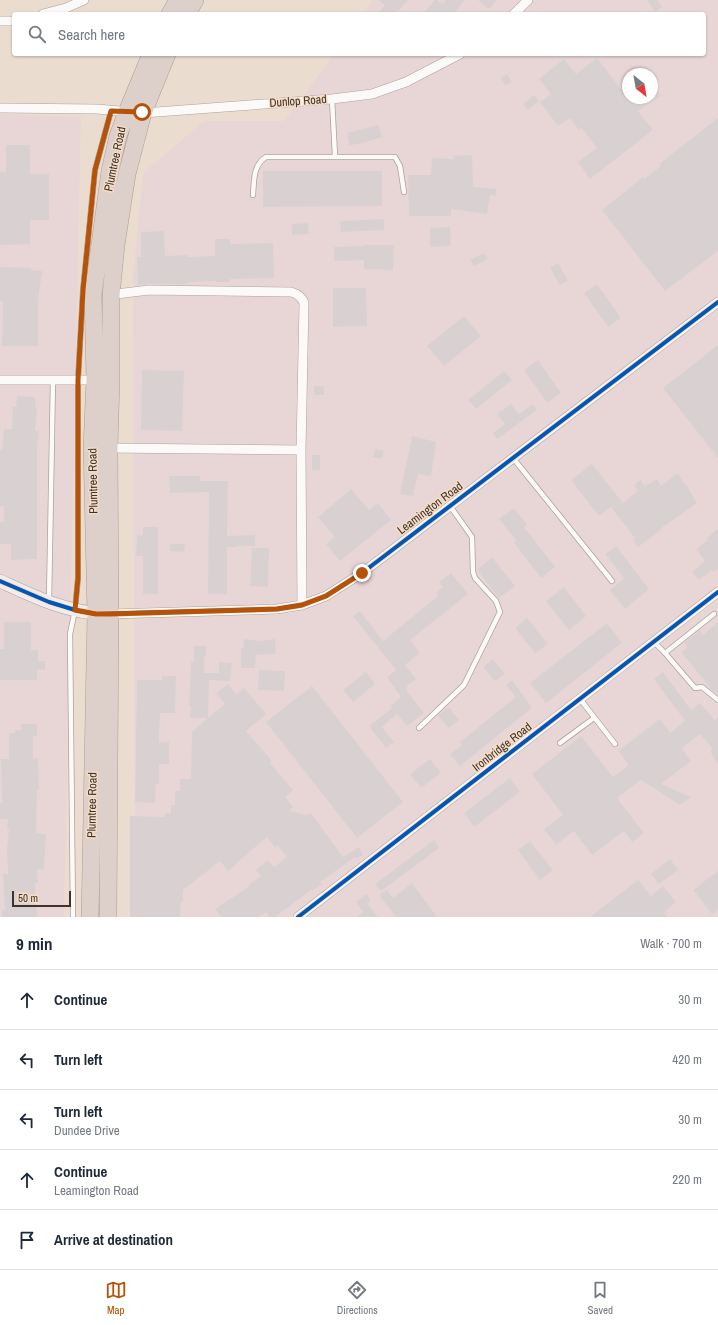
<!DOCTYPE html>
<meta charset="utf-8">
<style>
:root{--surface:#fff;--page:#f2f2f3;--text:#1f2937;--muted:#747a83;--line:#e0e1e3;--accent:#b45309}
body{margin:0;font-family:"Archivo Narrow",sans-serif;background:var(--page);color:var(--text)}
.compass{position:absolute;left:622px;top:68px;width:36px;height:36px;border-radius:50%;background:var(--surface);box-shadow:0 1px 3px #0004;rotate:149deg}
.scale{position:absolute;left:12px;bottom:10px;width:59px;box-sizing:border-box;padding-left:4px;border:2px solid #3e342b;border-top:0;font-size:11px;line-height:14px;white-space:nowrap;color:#3e342b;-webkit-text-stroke:3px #f5dcc6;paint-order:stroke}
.stop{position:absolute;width:12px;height:12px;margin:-9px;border:3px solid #b45309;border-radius:50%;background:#fff}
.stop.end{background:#b45309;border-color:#fff;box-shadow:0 1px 4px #0008}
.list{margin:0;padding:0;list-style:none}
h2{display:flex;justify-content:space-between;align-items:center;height:52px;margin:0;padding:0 16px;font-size:17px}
h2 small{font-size:13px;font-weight:400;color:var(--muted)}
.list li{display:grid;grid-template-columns:26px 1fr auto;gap:12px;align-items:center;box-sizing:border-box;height:60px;padding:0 16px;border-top:1px solid var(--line)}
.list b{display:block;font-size:15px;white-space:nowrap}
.list p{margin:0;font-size:13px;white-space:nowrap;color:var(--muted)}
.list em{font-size:13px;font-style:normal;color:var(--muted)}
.icon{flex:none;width:22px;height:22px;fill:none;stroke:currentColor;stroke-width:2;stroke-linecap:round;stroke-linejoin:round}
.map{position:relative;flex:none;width:718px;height:917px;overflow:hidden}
.search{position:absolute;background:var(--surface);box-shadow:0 1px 3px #0004;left:12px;right:12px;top:12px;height:44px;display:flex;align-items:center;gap:10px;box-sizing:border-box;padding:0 14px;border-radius:4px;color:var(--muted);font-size:15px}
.sheet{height:352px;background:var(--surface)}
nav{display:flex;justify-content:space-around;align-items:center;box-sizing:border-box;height:56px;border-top:1px solid var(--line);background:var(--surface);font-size:11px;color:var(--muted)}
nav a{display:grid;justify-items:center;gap:2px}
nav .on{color:var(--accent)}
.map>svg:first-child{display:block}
</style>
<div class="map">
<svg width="718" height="917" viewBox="0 0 718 917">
<rect width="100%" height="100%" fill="#eaddd0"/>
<path fill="#e8d6d7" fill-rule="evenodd" d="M373,0H718V917H135L133,276L143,173L204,121H284L334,54H704V14H363ZM628,74H652V98H628Z
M0,114L81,117L64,917H0Z"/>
<path fill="#d9d1d1" d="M378,0H408L396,14H377L385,5Z
M435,0H437L442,4L446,0H465L453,14H423Z
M478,0H497L489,9Z
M647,0H657L662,7L655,12Z
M597,58L628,98H652V82L661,96L638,111L653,130L590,179L578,162L597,148L582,128L579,130L570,118L558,126L540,102L551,94L539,79L564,59L576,74Z
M507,74L512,82L505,85L501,78Z
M534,95L539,101L528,110L523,104Z
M718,118V251L665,291L602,210L643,177L644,179L661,166L659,164Z
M378,125L382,137L359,144L349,145L347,133Z
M6,145H30V174H49V220H30V244L0,245V172H6Z
M472,155L473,187L496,189V196L490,195L487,214L451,209V216H409L408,175H431L432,158L454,159V156Z
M263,171H382V206L263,207Z
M384,219V230L341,232L340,221Z
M308,223L309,234L292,235V224Z
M450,227L451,246L430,247V228Z
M164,231L165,256L187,255V257L215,256V239H230V244L273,243L274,278L230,279V282H216V281L188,282V284H149L138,285L137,257H141V232Z
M364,245H394L393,270L364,269V260L334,261V247L364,246Z
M484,253L488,259L474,266L470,260Z
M558,263L568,281L560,285L550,268Z
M0,267L31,268V270L42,271L38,301V346H2L3,301H0Z
M597,284L621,318L608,327L584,293Z
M333,288H366L367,326L333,327Z
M464,316L481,336L444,366L427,346Z
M718,345V458L663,388Z
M538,360L561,393L547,403L524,370Z
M142,370L184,371L182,431L141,430Z
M504,371L512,380L476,409L468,400Z
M314,386H324V395H314Z
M17,396L35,397V407L37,408L35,431H39L37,447V559L11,560V544H0V522H4V506H0V450H2L4,429H12L13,406L16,407Z
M511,404L519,414L533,404L537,410L497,439L493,433L505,424L497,414Z
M412,436L436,442L431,476L418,474L413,496L400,494Z
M375,449L384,451L382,459L373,457Z
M312,455H320V470H312Z
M592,464L623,503L638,491L634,485L640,480L645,486L657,479L661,486L678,473L686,486H687L697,503L660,529L661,530L638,547L633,540L635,538L611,507L599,516L571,480Z
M169,476H200V481H228L227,536L255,535V546H237V547H227V594H208L209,492L170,493Z
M351,489L369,510L378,503L391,520L340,561L326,544L335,537L318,517Z
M514,508L527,525L524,527L555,567L541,578L514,543L517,541L499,519Z
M143,527H158V594H143V556H136L137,535L143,536Z
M718,529V569L714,572L712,570L699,580L692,572L705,561L696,549L708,540L707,538Z
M170,544H185L184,552L170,551Z
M616,546L649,589L625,609L610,590L624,578L605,554Z
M252,548H269L268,587L250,586Z
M492,557L515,586L499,598L477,570Z
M451,573L468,594L410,640L420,653L405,665L416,679L406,686L408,688L406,690L424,713L407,726L397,714L382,727L394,742L386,748L369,726L392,708L390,706L401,697L387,677L396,670L353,616L360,611L383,641L438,596L436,593L443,587L439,582Z
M564,587L586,616L569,630L546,601Z
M527,618L548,644L535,653L515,628Z
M4,622H31V650H38V661H45V670H37V680H0V649H4Z
M718,622V695L713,691L681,652L687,648L684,643L700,630L703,635Z
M607,623L622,643L546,703L530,683Z
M244,639L261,641L275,639L276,654L256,655L255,668H241V648H243Z
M194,646H206V656H204V673H219V662L232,663L230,681L209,680L208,718L225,704L216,693L228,684L236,694L244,688L266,714L246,731L272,761L270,763L293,790L285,797L293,807L289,811L307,815L311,813L343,857L359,847L363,855L356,859L355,857L320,882L322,884L312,891L311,890L275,917H269L266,912L259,917H221L215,909L250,886L249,885L261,876L256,870L268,860L274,867L287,857L278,845L275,847L267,837L228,871L220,861L183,890V902H181L180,917H130V816L165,817V813L171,814V805H175V791H180V779H191L192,732L208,718H190L191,706H189L191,662H194Z
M493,659L505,674L495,681L483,667Z
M259,670L285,671L284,691L258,690Z
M366,672L375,684L353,702L343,690Z
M663,672L691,710L700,703L715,720L718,717V764L710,751L713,749L700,734L682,748L691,761L661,784L691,797L680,805L641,780L617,798L644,833L632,842L624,831L592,855L574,831L556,845L544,829L563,815L532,774L581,736L613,777L629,765L618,751L660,719L670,733L685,721L654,679Z
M162,676H176L175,713H160L159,742H169V764H159V784H156L155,803L135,802L137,680H162Z
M512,680L532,708L460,766L450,754L462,745L460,742L516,697L506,685Z
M312,686L403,802L357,838L266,722Z
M449,707L459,720L448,728L438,715Z
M21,724H37V736H33V759L38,758L39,790H37L36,833L46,834L44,870L37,869L38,883H35L37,917H2V910H5L3,874H8L7,850L9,829H7L8,819H0V803H2L1,759H9V733H15V730H21Z
M430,759L441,773L421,788L410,774Z
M510,778L520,792L474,827L464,813Z
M434,840L439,848L381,891L375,884Z
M530,841L553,870L540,880L518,850Z
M670,859L678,870L659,884L651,874Z
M718,871V909L712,914L693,890Z
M638,880L651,896L663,886L676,902L664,912L667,917H590Z
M412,883L437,917H396L379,895L387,890L393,898Z
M367,894L371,901L367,903L378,917H357L363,912L356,902Z"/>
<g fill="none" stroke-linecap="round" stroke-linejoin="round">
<g stroke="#aca299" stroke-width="6">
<path id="lane" d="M332,99L335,156
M253,195C254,181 253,165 266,157H395L400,166L404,192
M513,458L612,581
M49,601L53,379
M654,642L665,653L714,614
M665,653L695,688L702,687L718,700
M580,699L615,744
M419,728L464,685L500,612L496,601L475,578L473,572L472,537L450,506
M560,743L594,718
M73,917L70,634L75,610L78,578V380L83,290L95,170L111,111"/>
</g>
<g stroke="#aca299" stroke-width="10">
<path id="street" d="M43,14L66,8L84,0
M514,14L528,0
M0,21H14
M0,108L97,109L143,113L332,99L372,94L406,82L460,54
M108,295L149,290L291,292C298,294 302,297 304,303L301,450L302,605
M0,380H99
M107,448L301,450
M110,614L277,609L302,605L326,596L362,573L718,302
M298,917L718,592"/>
</g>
<g stroke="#aca299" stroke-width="14">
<path id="secondary" d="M0,581C33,596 67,613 105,614"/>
</g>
<g stroke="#af9c91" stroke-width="18">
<path id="highway" d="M170,14L178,0
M187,14L195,0
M90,917L96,614L92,448L95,380L93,295L110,171L118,136L127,112L151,54
M108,917L110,614L109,448L111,380V295L116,245L127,174L143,113L167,54"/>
</g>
<use href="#lane" stroke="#fcfaf8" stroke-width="4.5"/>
<use href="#street" stroke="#fcfaf8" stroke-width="9"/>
<use href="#secondary" stroke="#f2edea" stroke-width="13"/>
<use href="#highway" stroke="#ddcfc9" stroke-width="17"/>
<g stroke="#f5dcc6" stroke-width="6">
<path id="cycleway" d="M0,581L49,602L75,610L96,614L277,609L302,605L326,596L362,573L718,302
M298,917L718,592"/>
</g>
<use href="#cycleway" stroke="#0057b8" stroke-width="4"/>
</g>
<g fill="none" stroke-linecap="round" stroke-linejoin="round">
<path stroke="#b45309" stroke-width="5" d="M142,112L111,111L95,170L83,290L78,380V578L75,610L96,614H110L277,609L302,605L326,596L362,573"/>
</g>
<g text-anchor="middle" stroke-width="3" stroke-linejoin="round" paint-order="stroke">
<g font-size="12" fill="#3e342b" stroke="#f5dcc6">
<text transform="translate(298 101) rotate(-4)" y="4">Dunlop Road</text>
<text transform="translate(115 159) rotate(-78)" y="4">Plumtree Road</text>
<text transform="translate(93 481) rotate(-91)" y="4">Plumtree Road</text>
<text transform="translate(430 508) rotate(-37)" y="4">Leamington Road</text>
<text transform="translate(502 747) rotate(-38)" y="4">Ironbridge Road</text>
<text transform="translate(92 805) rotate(-89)" y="4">Plumtree Road</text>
</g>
</g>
</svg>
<svg class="compass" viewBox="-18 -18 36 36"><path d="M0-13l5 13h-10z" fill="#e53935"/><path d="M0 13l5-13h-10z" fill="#747a83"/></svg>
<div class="scale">50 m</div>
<div class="stop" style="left:142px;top:112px"></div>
<div class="stop end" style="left:362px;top:573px"></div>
<div class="search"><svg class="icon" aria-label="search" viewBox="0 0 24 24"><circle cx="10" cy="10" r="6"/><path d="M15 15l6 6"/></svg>Search here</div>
</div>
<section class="sheet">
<h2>9 min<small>Walk · 700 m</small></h2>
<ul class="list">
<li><svg class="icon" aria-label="ahead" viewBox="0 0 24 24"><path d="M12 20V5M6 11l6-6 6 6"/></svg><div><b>Continue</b></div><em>30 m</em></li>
<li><svg class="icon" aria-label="left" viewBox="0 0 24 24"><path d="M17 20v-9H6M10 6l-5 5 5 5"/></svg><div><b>Turn left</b></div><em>420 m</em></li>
<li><svg class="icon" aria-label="left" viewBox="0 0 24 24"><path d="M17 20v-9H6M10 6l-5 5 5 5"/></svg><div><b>Turn left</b><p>Dundee Drive</p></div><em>30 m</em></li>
<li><svg class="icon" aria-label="ahead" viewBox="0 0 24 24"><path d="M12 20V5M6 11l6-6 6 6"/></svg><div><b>Continue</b><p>Leamington Road</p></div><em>220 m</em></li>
<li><svg class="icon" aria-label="arrive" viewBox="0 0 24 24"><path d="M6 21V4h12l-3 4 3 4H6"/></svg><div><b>Arrive at destination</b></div></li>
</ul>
</section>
<nav>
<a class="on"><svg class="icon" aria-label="map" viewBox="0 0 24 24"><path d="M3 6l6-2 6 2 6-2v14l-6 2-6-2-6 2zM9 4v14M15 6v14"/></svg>Map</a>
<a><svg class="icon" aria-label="directions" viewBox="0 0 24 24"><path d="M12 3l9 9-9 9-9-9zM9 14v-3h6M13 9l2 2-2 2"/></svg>Directions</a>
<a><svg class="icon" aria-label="saved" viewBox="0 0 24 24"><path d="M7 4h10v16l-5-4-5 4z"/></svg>Saved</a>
</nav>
